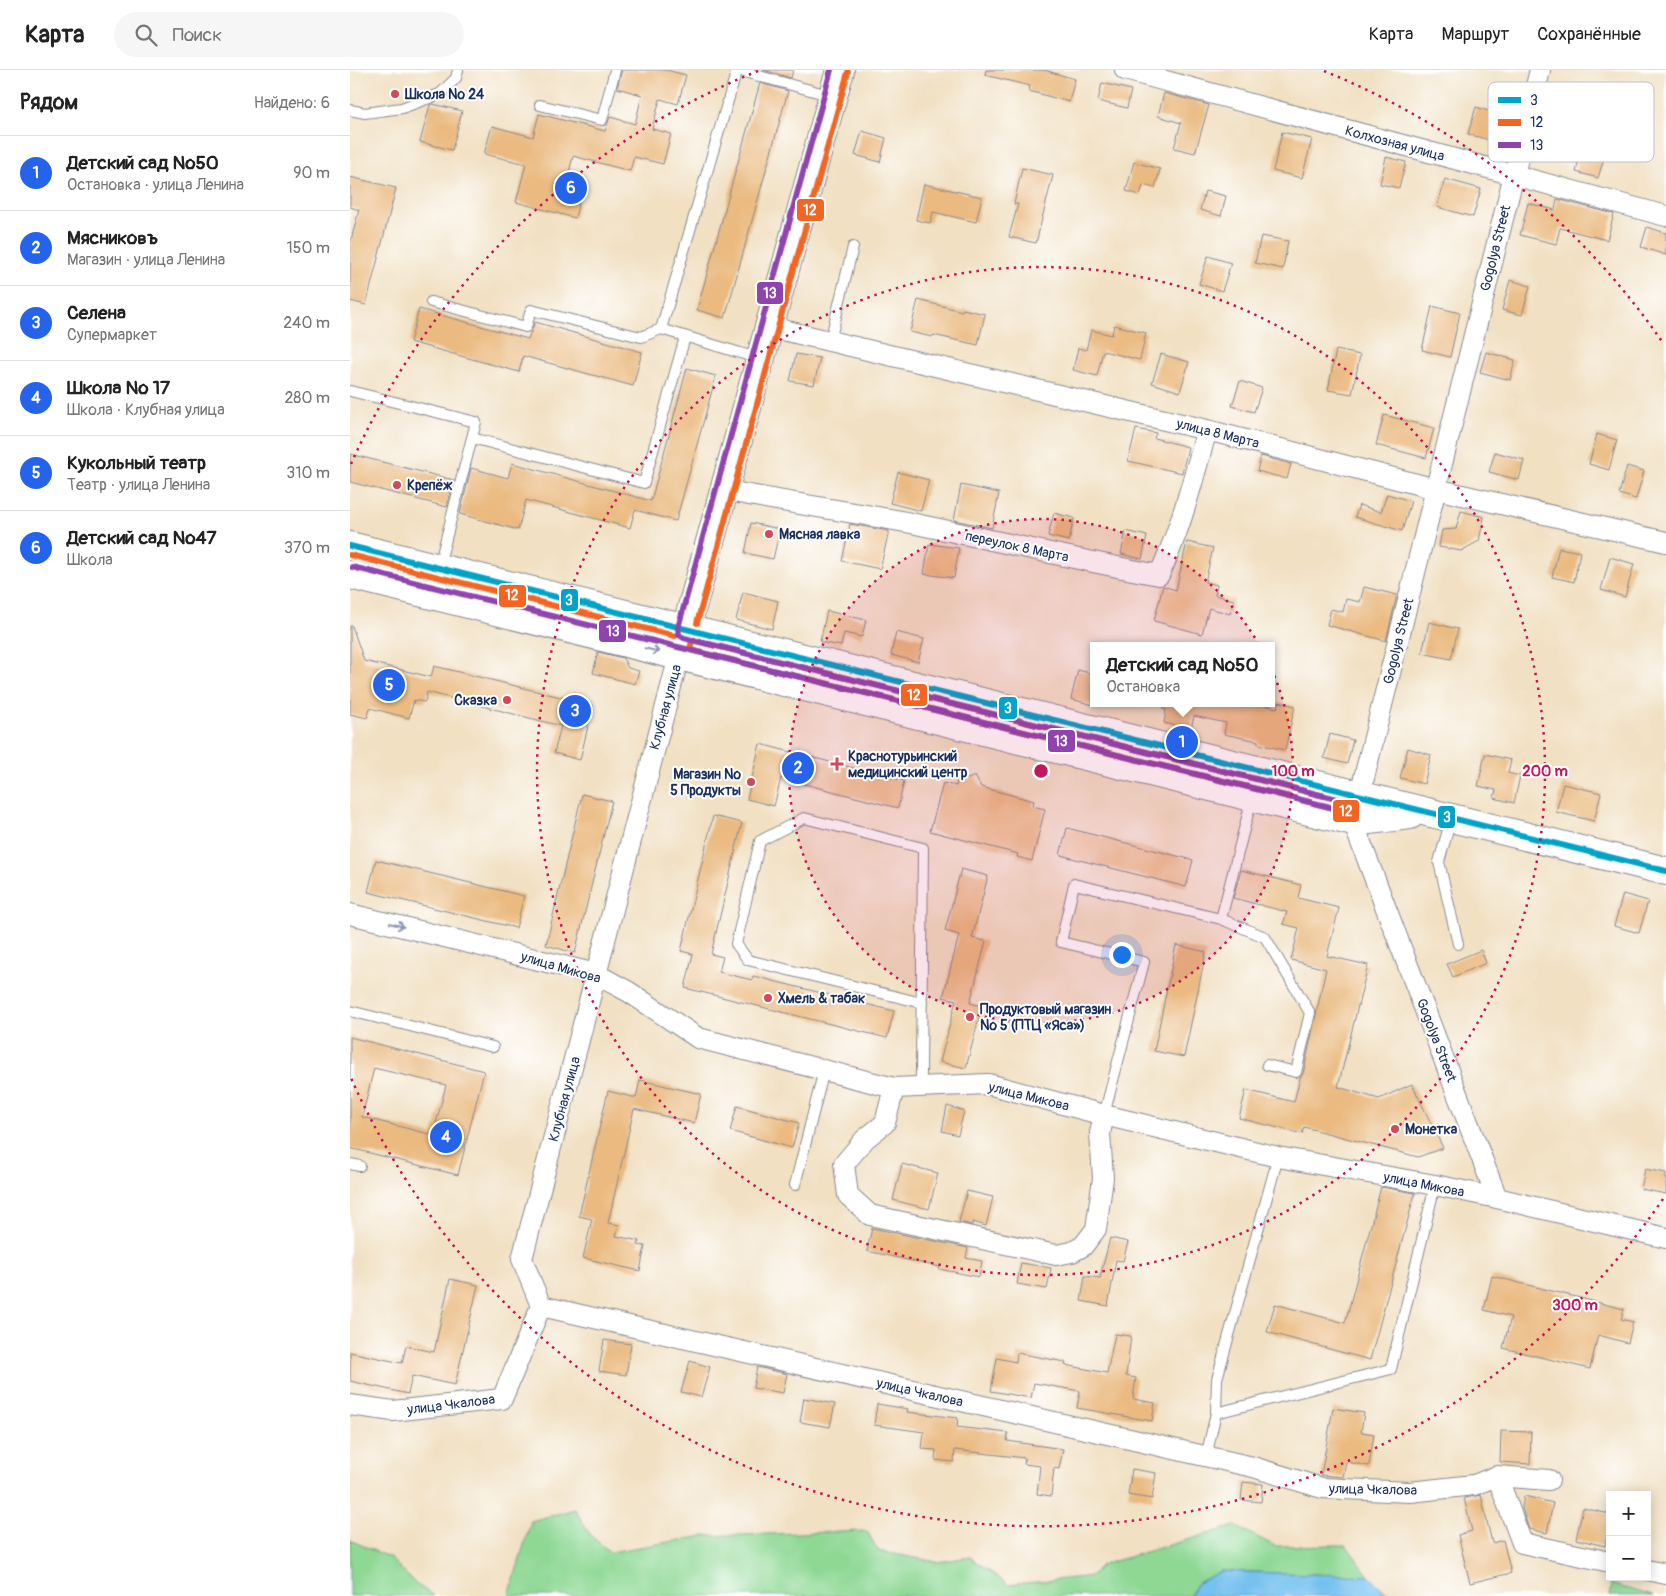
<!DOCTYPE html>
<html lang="ru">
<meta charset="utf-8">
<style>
:root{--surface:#fff;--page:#f6f6f6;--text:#222;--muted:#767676;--line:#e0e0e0;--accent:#2563eb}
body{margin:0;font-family:Pangolin,sans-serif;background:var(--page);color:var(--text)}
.controls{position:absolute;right:15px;bottom:15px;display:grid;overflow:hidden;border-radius:0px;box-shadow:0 2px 12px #0003}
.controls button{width:45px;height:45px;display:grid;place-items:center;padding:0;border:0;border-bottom:1px solid var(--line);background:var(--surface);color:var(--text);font:25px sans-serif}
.you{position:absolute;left:771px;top:884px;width:18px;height:18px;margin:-12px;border:4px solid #fff;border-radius:50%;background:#1a73e8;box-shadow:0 0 0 8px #1a73e833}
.badge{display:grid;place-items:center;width:32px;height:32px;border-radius:50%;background:var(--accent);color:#fff;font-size:16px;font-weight:700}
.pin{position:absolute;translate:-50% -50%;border:2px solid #fff;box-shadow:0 1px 5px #0006}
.popup{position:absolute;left:740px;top:572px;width:185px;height:65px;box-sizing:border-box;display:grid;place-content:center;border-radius:0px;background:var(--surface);filter:drop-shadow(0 1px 4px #0005);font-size:16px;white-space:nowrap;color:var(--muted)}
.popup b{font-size:19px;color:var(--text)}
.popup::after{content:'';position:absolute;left:50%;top:100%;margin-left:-10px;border:10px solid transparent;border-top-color:var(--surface)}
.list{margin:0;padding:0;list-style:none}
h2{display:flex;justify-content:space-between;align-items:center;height:65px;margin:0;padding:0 20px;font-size:21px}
h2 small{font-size:16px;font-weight:400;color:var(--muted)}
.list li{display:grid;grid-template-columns:32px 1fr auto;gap:15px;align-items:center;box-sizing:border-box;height:75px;padding:0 20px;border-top:1px solid var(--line)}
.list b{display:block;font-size:19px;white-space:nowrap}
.list p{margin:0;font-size:16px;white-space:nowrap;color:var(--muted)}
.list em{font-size:16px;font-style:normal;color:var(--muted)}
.icon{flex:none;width:28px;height:28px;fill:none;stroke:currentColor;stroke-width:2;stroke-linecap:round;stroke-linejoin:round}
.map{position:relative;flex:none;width:1316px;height:1526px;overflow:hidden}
header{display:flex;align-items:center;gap:30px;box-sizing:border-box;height:70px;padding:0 25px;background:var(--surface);border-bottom:1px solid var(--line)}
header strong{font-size:24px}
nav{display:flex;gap:28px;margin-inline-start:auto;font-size:18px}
.search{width:350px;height:45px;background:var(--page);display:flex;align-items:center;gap:12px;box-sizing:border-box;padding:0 18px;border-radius:28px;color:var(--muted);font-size:19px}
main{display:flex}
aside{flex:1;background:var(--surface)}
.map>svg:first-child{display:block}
</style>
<header>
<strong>Карта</strong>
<div class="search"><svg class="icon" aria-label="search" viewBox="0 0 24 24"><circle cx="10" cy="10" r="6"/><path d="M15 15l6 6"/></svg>Поиск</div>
<nav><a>Карта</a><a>Маршрут</a><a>Сохранённые</a></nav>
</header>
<main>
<aside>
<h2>Рядом<small>Найдено: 6</small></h2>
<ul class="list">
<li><span class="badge">1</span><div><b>Детский сад №50</b><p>Остановка · улица Ленина</p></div><em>90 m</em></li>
<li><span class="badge">2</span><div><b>Мясниковъ</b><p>Магазин · улица Ленина</p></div><em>150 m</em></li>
<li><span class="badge">3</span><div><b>Селена</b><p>Супермаркет</p></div><em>240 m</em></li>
<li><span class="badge">4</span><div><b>Школа № 17</b><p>Школа · Клубная улица</p></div><em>280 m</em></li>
<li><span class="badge">5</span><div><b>Кукольный театр</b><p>Театр · улица Ленина</p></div><em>310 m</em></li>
<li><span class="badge">6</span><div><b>Детский сад №47</b><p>Школа</p></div><em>370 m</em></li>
</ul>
</aside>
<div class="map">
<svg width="1316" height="1526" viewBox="0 0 1316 1526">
<rect width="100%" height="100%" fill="#fff"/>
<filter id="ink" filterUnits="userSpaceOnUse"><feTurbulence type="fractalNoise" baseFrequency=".02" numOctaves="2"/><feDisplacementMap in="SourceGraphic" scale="10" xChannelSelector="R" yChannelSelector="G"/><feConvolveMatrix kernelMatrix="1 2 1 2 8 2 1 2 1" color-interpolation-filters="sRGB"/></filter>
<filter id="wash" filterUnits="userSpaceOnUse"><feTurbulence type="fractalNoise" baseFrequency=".0096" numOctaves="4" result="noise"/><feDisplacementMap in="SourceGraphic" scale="20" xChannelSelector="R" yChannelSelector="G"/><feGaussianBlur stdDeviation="1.12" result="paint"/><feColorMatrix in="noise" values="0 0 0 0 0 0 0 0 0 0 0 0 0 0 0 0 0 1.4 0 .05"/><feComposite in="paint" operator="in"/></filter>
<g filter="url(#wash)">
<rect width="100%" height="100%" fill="#f1e0c2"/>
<path fill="#8ed894" stroke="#548479" d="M225,1439L241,1466L260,1482L354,1466L517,1461L528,1481L587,1492L620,1487L658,1515L742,1506L751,1495L885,1456L925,1476L996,1475L1019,1506L871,1501L846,1514L840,1526H159L181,1451Z
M0,1470L40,1488L67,1515L84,1526H0Z
M1261,1514L1303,1526H1259Z"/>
<path fill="#75c1ef" stroke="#4878a6" d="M871,1501L1019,1506L1040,1526H840L846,1514Z"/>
<g id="blocks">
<path fill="#eaba80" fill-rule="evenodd" d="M272,0H316L336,5L328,34L310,29L302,59L321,64L313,94L284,87L280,101L223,86L216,115L232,119L225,148L166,132L176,94L134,84L142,56L183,67L189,44L255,61L260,47L285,54L292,25L267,18Z
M413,0H443L441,8Z
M636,0H694L725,9L719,32L679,21L680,16L635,5Z
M410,13L438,21L375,248L347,240Z
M752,13L781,20L777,38L748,31Z
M814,23L859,35L845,83L824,78L831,53L808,46Z
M83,34L112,41L102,80L70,72L80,35Z
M1126,37L1154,46L1146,72L1118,64Z
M1214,53L1244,61L1237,83L1254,88L1248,108L1226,102L1228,93L1205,86Z
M512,61L536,68L530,92L505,85Z
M932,62L962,69L952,108L923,101Z
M1036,87L1056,92L1049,118L1030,114Z
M784,92L810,99L805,118L793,115L790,125L776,121Z
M672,98L703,105L686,173L659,167L668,134H664Z
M0,107L46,118L16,235L0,231V174L9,140L0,137Z
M1095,109L1131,119L1123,147L1087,137Z
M574,114L632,127L626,152L583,142L580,153L566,150Z
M855,121L876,126L871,146L850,140Z
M1207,129L1264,144L1257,170L1210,158L1206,174L1170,165L1178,133L1205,140Z
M1297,157L1316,163V185L1291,177Z
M911,166L938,171L933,199L905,193Z
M858,186L881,193L872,221L849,214Z
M1160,210L1180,216L1172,245L1152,240Z
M568,230L612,241L613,239L635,244L628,275L583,265L582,267L560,262Z
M1082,236L1110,243L1100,287L1072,280Z
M69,239L178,269L185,252L292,282L283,316L173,286L169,302L60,272Z
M764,255L796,263L790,290L753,281L747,306L723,300L728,278L736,280L741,260L762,265Z
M986,280L1010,285L1002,324L978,320Z
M1136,282L1165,290L1160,310L1130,302Z
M446,284L470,288L464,315L440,311Z
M811,284L839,292L830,322L802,313Z
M337,298L366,306L326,451L285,440L280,458L176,430L168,460L110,444L121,398L158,408L162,393L301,431Z
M890,311L912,318L904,342L882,336Z
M1034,345L1084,358L1076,388L1026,375Z
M786,359L806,363L804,368L838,377L832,403L778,391Z
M1247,364L1267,370L1259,400L1239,394Z
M1145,382L1174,390L1169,410L1139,402Z
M0,384L104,410L97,437L0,412Z
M911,386L941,394L937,409L907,401Z
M1277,396L1294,401L1286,429L1269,424Z
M548,402L579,410L571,441L540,433Z
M611,415L649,423L642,458L604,450Z
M1037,424L1061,431L1052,461L1005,447L1009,435L1031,442Z
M1111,441L1134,447L1129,471L1111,481L1089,477L1092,460L1106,459Z
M704,443L724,448L719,471L698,466Z
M401,453L430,459L423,489L395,483Z
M500,454L539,461L530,499L492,491Z
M776,461L797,466L792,489L771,484Z
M837,472L863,478L855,512L867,515L865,525L884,530L880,544L859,538L852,564L804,551L813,516L826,520Z
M579,474L609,478L604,508L574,504Z
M1209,478L1230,482L1224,512L1202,507Z
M1260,487L1284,494L1275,527L1251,520Z
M1014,517L1047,525L1036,571L977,555L981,539L993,542L996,529L1010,532Z
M393,522L428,531L422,559L386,550Z
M477,541L516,550L512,567L494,563L491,576L470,572Z
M1079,552L1108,559L1101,589L1072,583Z
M0,556H2L14,591L81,607L84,596L243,635L230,690L204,683L211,656L77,622L75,632L64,630L59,648L20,638L17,648L0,644Z
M546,562L574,569L568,592L541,585Z
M248,582L273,588L278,598L289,601L285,614L243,603Z
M728,600L743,604V635L721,629Z
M929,632L945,636L935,680L908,674V671L874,664L876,653L844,646L841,659L814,653L816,640L813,639L814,633H906L927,638Z
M980,664L1003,670L997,694L974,688Z
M410,674L554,711L548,738L431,708L424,736L397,729Z
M1058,678L1081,685L1074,714L1050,708Z
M1135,684L1161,690L1158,703L1170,706L1164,733L1144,728L1146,720L1128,716Z
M625,706L631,717L684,731L683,736L695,739L682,791L667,787L668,784L580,761L593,713L606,716L608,707L618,709Z
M1213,714L1251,723L1244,751L1206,742Z
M232,724L262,731L225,883L196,875Z
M363,746L392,753L361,884L373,887L369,902L402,910L403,906L544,941L537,968L335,918L343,884L331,881Z
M717,758L843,790L836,817L710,785Z
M26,790L174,826L166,858L18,822Z
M611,799L638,806L622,868L636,871L620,933L632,936L616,998L590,992L606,930L593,927L609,865L595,861Z
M891,800L951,815L948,828L989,838L977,886L1018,895L988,1017L1029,1029L1062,1014L1093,1078L1068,1087L954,1057L952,1064L889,1048L896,1020L944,1032L950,1008L953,1004L976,899L941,890L949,858L933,854L937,842L883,828Z
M1273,824L1298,831L1289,863L1264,856Z
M826,875L856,882L834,987L804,981Z
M1131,880L1136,893L1103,907L1097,894Z
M0,967L134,1001L108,1105L0,1078ZM24,998L96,1015L83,1065L12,1047Z
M290,1010L351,1024L344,1053L284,1039L258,1153L269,1155L266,1166L289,1171L288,1175L295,1176L290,1201L233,1188L242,1149L229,1146L258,1021L286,1028Z
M387,1036L449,1053L442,1078L380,1061Z
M597,1036L614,1041L608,1065L592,1061Z
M552,1094L588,1103L579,1139L543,1130Z
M1295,1099L1316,1103V1124L1291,1119Z
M1031,1117L1065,1123L1020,1290L917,1262L925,1234L995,1253Z
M617,1121L643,1127L636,1156L623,1152L622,1155L609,1152Z
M522,1158L618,1178L616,1188L632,1191L629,1207L589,1199L590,1197L517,1181Z
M760,1168L778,1172L773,1191L766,1190L758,1236L731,1231L735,1206L750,1208Z
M671,1193L701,1198L697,1219L667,1214Z
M1142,1206L1274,1239L1271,1249L1283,1252L1278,1273L1248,1265L1240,1299L1153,1278L1161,1247L1134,1240Z
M100,1209L128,1215L105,1315L62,1306L58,1324L0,1311V1282L52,1293L56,1276L84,1282Z
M765,1264L781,1266L776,1306L786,1308L783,1329L805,1333L802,1351L727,1338L730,1321L684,1313L681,1328L641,1321L647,1288L666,1292L667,1283L715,1292V1295L757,1303Z
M254,1270L281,1274L276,1305L249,1301Z
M340,1291L360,1297L351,1327L331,1322Z
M407,1297L437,1304L433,1323L403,1318Z
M454,1328L485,1334L480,1357L450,1352Z
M527,1334L558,1339L557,1342L608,1348L607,1357L658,1363L657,1371L713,1379L709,1399L704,1398L701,1426L687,1424L690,1396L674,1394L675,1388L605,1380L604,1392L585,1390L586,1380L572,1379L574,1362L524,1355Z
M983,1338L1014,1343L1011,1362L1024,1364L1019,1396L996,1392L993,1407L971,1405Z
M1151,1361L1181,1362L1180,1394L1150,1392Z
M782,1399L806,1403L802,1429L778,1425Z
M893,1412L913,1414L911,1432L891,1430Z
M1131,1425L1142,1473L1153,1470L1161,1503L1120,1513L1108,1465L1122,1461L1114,1428Z
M1174,1426L1203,1433L1197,1463L1179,1459L1172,1438Z
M1233,1438L1260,1444V1453L1255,1476L1226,1469Z"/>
</g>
</g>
<g filter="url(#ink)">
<use href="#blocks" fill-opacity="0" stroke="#868890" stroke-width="1"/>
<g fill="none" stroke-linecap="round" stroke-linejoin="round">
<g stroke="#868890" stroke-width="12">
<path id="lane" d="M385,0H387L311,259L410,289
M387,0L482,26
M190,35L252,50L265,0
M0,40L15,43L52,38L90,24L106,8L108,0
M81,232L176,257L181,240L291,267L311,259
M480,271L503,177
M0,321L126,352L89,496
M122,368L294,413L335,267
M902,728L871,849L915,867L960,943L946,1002L917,995
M1101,749L1089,792L1108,874
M0,941L143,977
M570,1017L571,1004L573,778L454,748L410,771L386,874L398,890L572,933
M754,1045L794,892L711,872L724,814L871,849
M0,1094L10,1096
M445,1115L474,1000
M866,1343L867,1309L928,1087
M856,1387L866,1343L1041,1299L1085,1115"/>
</g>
<g stroke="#868890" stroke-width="22">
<path id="street" d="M775,0L1316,146
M420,257L857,360L1086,419L1316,472
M374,420C436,433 499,441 561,453C644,470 726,490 809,505C831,459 843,409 857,360
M0,844L246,904L279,922L348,968L544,1018L638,1014L754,1045L928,1087L1085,1115L1147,1128L1316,1168
M544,1018L535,1053L515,1069L494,1094L498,1125L520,1145L706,1185L722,1182L733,1176L746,1159L753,1108L750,1063L754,1045
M1147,1128L1003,752L1190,0
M191,1236L903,1397L972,1418L1060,1422L1124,1415L1147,1406L1199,1410
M191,1236L172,1189L329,586
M0,1335L43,1341L152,1329L191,1236
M1147,1406L1172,1473L1260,1492
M1297,1500L1316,1504"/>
</g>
<g stroke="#868890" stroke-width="30">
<path id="secondary" d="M0,476L1316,801
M0,505L1003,752L1060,745
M331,577L490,0"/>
</g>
<use href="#lane" stroke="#fff" stroke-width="10"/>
<use href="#street" stroke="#fff" stroke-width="20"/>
<use href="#secondary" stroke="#fff" stroke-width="28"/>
<g stroke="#fff" stroke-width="10">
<path id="bus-1" d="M0,476L1316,801"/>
</g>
<g stroke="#fff" stroke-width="10">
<path id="bus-2" d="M0,485L325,566
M347,553L498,2
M342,570L999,732L996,741L340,580Z"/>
</g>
<g stroke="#fff" stroke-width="10">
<path id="bus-3" d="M2,497L996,741L999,732L334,568L329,565L328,558L481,0"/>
</g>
<use href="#bus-1" stroke="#01a3c8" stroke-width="6"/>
<use href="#bus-2" stroke="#f26522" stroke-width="6"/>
<use href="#bus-3" stroke="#8e44ad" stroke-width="6"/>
</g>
<defs><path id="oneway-shaft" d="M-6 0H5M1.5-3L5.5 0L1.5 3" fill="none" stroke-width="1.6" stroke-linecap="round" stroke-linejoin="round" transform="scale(1.25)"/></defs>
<g stroke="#8d97ae">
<use href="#oneway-shaft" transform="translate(302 580) rotate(14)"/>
<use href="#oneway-shaft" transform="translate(47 855) rotate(14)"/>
</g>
</g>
<circle cx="691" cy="701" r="252" fill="#c2185b" fill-opacity=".12"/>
<g fill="none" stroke="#c2185b" stroke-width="2.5" stroke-dasharray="2.5 5">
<circle cx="691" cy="701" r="252"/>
<circle cx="691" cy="701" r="504"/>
<path d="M1313 1129A755 755 0 0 1 1 1008M1 394A755 755 0 0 1 408 1M974 1A755 755 0 0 1 1313 273"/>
</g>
<g fill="#d1495b" stroke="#fff" stroke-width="2">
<circle cx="45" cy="24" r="5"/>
<circle cx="47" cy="415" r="5"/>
<circle cx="419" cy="464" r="5"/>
<circle cx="157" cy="630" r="5"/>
<path d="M484.5 686.5h5v5h5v5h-5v5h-5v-5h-5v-5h5z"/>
<circle cx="401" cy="712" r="5"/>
<circle cx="418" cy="928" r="5"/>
<circle cx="620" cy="947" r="5"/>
<circle cx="1045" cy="1059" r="5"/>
</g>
<g text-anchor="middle" stroke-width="4" stroke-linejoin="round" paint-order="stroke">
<g font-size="14" font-weight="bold" fill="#1b2f5e" stroke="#fff" text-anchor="start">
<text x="55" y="29">Школа № 24</text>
<text x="57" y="420">Крепёж</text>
<text x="429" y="469">Мясная лавка</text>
<text x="147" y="635" text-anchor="end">Сказка</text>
<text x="498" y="691">Краснотурьинский<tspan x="498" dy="16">медицинский центр</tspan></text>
<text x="391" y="709" text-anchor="end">Магазин №<tspan x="391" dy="16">5 Продукты</tspan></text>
<text x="428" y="933">Хмель &amp; табак</text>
<text x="630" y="944">Продуктовый магазин<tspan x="630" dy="16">№ 5 (ПТЦ «Яса»)</tspan></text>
<text x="1055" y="1064">Монетка</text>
</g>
<g font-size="14" fill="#1b2f5e" stroke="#fff">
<text transform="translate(1045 73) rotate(15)" y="5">Колхозная улица</text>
<text transform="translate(1145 178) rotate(-76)" y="5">Gogolya Street</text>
<text transform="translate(868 363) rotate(14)" y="5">улица 8 Марта</text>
<text transform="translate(667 476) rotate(12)" y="5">переулок 8 Марта</text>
<text transform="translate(1048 571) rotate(-76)" y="5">Gogolya Street</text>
<text transform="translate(315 637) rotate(-75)" y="5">Клубная улица</text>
<text transform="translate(211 897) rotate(16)" y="5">улица Микова</text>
<text transform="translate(1087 970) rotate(69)" y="5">Gogolya Street</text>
<text transform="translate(679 1026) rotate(14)" y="5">улица Микова</text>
<text transform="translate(214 1029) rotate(-75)" y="5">Клубная улица</text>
<text transform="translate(1074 1114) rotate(11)" y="5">улица Микова</text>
<text transform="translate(570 1322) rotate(13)" y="5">улица Чкалова</text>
<text transform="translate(101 1334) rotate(-7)" y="5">улица Чкалова</text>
<text transform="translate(1023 1419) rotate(1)" y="5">улица Чкалова</text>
</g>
</g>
<rect x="1138" y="12" width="166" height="80" rx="8" fill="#fff" stroke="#bbc1cf" stroke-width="1"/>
<rect x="1148" y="27" width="23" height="6" fill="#01a3c8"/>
<rect x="1148" y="49" width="23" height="7" fill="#f26522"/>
<rect x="1148" y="72" width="23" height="6" fill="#8e44ad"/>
<g font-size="14" fill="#1b2f5e">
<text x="1180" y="35">3</text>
<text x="1180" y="57">12</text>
<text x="1180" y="80">13</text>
</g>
<circle cx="691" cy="701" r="8" fill="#c2185b" stroke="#fff" stroke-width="2.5"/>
<g font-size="15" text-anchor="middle" font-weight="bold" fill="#c2185b" stroke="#fff" stroke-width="4" stroke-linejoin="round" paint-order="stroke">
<text x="943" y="706">100 m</text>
<text x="1195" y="706">200 m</text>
<text x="1225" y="1240">300 m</text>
</g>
<g stroke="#fff" stroke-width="2">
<rect x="446" y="128" width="29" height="24" rx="5" fill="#f26522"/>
<rect x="406" y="211" width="28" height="24" rx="5" fill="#8e44ad"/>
<rect x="148" y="514" width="29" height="24" rx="5" fill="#f26522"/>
<rect x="210" y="518" width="19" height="24" rx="5" fill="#01a3c8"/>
<rect x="248" y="549" width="29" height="24" rx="5" fill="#8e44ad"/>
<rect x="550" y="613" width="28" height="24" rx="5" fill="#f26522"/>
<rect x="648" y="626" width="20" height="24" rx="5" fill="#01a3c8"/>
<rect x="697" y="659" width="29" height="24" rx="5" fill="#8e44ad"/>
<rect x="982" y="729" width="28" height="24" rx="5" fill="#f26522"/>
<rect x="1087" y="735" width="19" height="24" rx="5" fill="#01a3c8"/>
</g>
<g font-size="14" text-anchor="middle" font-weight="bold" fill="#fff">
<text x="460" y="145">12</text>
<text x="420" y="228">13</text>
<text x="162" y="530">12</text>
<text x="219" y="535">3</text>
<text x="263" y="566">13</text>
<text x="564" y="630">12</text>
<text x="658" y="643">3</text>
<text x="711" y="676">13</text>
<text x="996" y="746">12</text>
<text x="1097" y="752">3</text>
</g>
</svg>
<div class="controls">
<button>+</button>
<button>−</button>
</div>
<div class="you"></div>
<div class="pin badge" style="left:832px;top:672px">1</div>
<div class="popup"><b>Детский сад №50</b>Остановка</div>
<div class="pin badge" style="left:448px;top:698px">2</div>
<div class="pin badge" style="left:225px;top:641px">3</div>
<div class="pin badge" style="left:96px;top:1067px">4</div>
<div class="pin badge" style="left:39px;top:615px">5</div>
<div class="pin badge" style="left:221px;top:118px">6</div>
</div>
</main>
